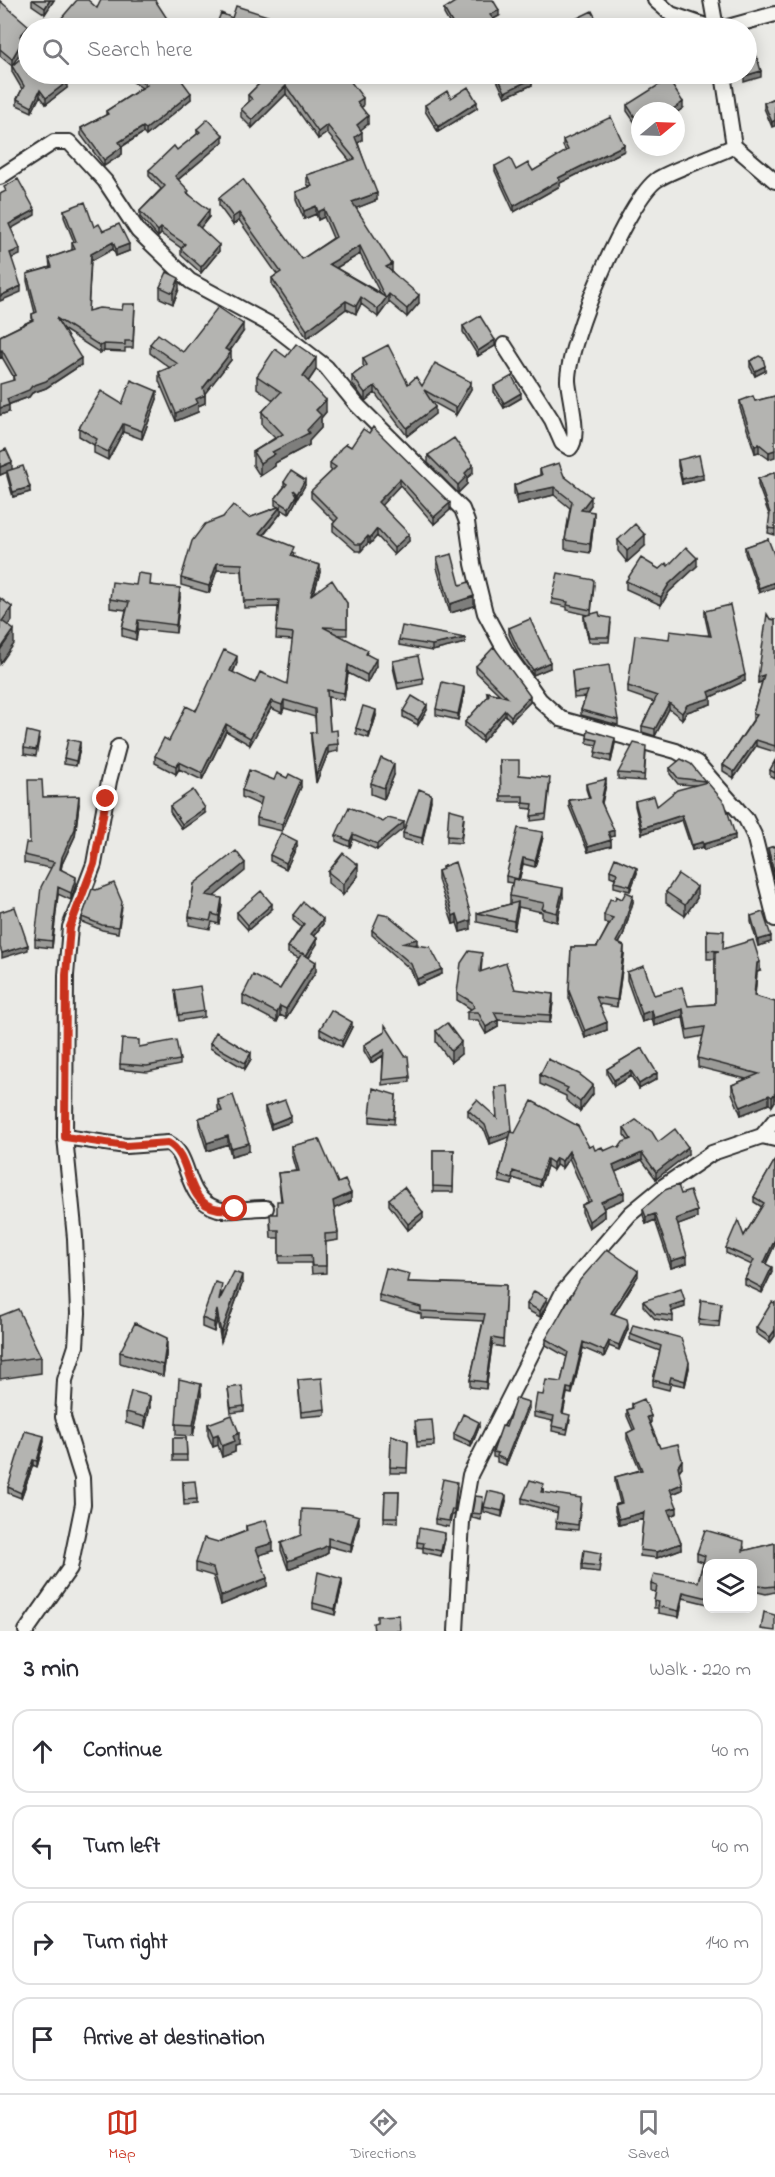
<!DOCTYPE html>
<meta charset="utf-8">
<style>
:root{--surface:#fff;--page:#f7f7f7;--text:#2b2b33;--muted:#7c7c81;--line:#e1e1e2;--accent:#c8321e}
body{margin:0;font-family:"Indie Flower",sans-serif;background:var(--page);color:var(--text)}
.controls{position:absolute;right:18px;bottom:18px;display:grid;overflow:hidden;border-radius:12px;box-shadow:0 3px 15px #0003}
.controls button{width:54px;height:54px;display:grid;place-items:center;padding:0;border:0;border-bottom:2px solid var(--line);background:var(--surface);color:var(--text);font:30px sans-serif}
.compass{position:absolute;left:631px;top:102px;width:54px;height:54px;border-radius:50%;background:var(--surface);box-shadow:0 3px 15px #0003;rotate:71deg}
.stop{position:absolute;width:18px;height:18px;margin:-14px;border:4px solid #c8321e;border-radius:50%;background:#fff}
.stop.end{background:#c8321e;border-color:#fff;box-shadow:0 2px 6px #0008}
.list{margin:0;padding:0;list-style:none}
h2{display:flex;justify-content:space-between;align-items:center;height:78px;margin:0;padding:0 24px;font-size:26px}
h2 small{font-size:20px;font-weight:400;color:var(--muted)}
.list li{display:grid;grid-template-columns:39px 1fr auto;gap:18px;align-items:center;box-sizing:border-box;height:84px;margin:0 12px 12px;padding:0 12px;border:2px solid var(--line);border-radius:18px}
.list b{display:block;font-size:22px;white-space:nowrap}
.list em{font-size:20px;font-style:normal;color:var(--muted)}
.icon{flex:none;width:33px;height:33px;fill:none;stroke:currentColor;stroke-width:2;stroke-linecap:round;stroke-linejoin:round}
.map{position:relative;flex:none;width:775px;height:1631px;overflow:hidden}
.search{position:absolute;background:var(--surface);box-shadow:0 3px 15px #0003;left:18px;right:18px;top:18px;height:66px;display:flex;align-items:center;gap:15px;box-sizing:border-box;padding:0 21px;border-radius:33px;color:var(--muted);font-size:22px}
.sheet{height:462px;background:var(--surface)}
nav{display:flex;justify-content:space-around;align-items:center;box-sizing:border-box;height:84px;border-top:2px solid var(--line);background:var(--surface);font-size:16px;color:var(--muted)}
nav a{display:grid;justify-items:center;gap:3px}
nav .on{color:var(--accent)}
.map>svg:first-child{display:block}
</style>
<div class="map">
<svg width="775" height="1631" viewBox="0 0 775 1631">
<rect width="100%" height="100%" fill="#eaeae6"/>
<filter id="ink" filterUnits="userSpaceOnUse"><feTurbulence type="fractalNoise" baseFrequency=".0167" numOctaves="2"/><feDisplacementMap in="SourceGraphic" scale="12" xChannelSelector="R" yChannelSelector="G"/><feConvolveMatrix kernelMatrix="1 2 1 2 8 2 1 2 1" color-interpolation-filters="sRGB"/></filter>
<g filter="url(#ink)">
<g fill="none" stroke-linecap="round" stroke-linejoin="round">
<g stroke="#2b2b2b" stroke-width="18">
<path id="street" d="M655,0L671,14L712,28
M711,0L716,28
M724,28L775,14
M723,74L734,146L775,181
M0,177L54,142H69L105,181L138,231L190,281L273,326L326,367L357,405L462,509L467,522L473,564L485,613L507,654L540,700L561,719L676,751L697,763L746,819L754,835L775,919
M504,345L552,420L562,443L570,448C581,437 569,397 568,381C567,343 628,198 658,179C678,167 711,158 734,146
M762,1136L775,1120
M65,1137L126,1146L168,1143C193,1156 182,1198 218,1209C229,1213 252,1207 266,1208
M26,1631L70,1568L83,1504L82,1478L63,1417L65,1380L76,1346L78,1313L75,1238L65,1137L66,975L70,927L94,864L109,781L118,747
M456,1631L462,1521L470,1475L563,1292L630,1214L664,1186L712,1153L762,1136L775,1139"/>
</g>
<use href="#street" stroke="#f6f6f2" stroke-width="14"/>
</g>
<path fill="#9b9b98" stroke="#2b2b2b" stroke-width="1.5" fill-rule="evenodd" d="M32,0H54L45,14L32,5Z
M0,1L28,34L23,40V48L12,65L67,88L46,104L40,96L32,112L17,105V99L22,89L12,72V66L0,56Z
M97,8L168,26L165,28H62L60,27V20Z
M444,9L499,16L493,19L501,28H452L444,14Z
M121,74H182L179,77L191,99L146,136L143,133L122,147V154L104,166L81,135V128L106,115V111L142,88Z
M269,74L363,106L361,107L368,124L360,130L362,140L358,143L377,200L356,208L392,272L419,303L407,317L389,302L378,317L361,304L356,314L346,309L307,338L272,285V278L277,274L239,220L233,225L219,206V198L302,259L333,238L324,217L318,220L316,214L304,219L296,200V192L309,187L307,183V175L350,161L327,133L318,139L286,94L252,128L241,117V109L248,102V95ZM360,254L380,293L336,268Z
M494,74H548L532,81V85L505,97Z
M451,98L477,108L438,132L425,111V105Z
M775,98L772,127L764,108V103Z
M627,105L683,108L676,113V111H640V130L627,111Z
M197,129L223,142L178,180L189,194L209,217L200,228L219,251L201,273L181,255V248L161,234L158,237L140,217V211L161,189L149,176V170L177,150L197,134Z
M563,140L624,151L560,183V186L514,212L495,171V166L516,170L533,171L566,152L563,146Z
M64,210L94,227L103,231L129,251L116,256L113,249L91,261L88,311L122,310L135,304L133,348H125V352L104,351L100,353L63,329L81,365L46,388L32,393L29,397L8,405L9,412L0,415L13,381V376L2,357L0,358V336L32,320V314L35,313L27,281V274L50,267L49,258L72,250V243L74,242L64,217Z
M160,287L179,289L173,304L160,298Z
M463,326L495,346L478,356L463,332Z
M243,332L230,351L231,360L205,393V403L198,406V412L176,421L159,381V372L170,368L150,353V344L183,352Z
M286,357L316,370L308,382L326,412L321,418V428L309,441V445L275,463V466L260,476L253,465V452L275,438L262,425V412L273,400L257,388V376Z
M363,358L408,384L422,386L471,389L456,415L431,401L435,414L407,436L375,393L365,401L352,383V376L364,367L363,365Z
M750,361L765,371L755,376L750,367Z
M494,386L521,398L504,408L494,392Z
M775,396L769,459L759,452L755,453L740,408V401H755Z
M157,399L142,439L123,432L108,460L94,453V445L79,436V428L122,404Z
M346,444L450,510L434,524L400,485L381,505L409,541L394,555L377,536L370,544L368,543L361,551H356L333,531V524L335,522L311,498V491L332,471L330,469V463Z
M0,452L12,469L30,492L13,497L7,476V472L0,475Z
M428,455L473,473L467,478V484L458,493L428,463Z
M678,460L703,479L682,484L678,466Z
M540,469L564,476L591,505L587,511L594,520L590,553L565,549V540L570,508L554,495L517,504L514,493V485L540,475Z
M775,472V535L768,533L770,517L758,485V479Z
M284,482L305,485L297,499H296V501L289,514L281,509V513L264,535L294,554L293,556L320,572L314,593L347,603V635H338L368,655L376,666L367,683L348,673L344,700L328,697L330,731L338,744V751L328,753L316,783L311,740V733L316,732L315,717L284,708L282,713L271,708L250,745L226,731L202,780L179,769L176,774L155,763V756L237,663L233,673L255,683L287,684L293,640L276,639L278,607L244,608L242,571L217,570L209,593L181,585V578L249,518L278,507L275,505V499L284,487Z
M768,539L759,593L745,553V547Z
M618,540L645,546L627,562L618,551Z
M437,558L460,585L474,606L450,613L437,568Z
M668,566H697L669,592L661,605L626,589V581Z
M136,585H151L180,597L176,633L138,629L136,640L122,636V628L126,610L110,608V599Z
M594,585L591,614L600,616L611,623L609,642H589L584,621V616L588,615L567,610V607L552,604V599Z
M705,611L745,681L710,697L711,704L687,712L682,719L669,709L655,736L642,732V726L654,702L628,693V686L669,639L709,635L705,617Z
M770,619L775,620V752L756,746L734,778L723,771V765L753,720V714L762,682L758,683Z
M509,628L550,668L533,675L519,656L509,634Z
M399,640L465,643L432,651L399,645Z
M393,661L423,678V684L398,689L393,667Z
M476,666L530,702L511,721L505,715L482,742L465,727V722L487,698V692L500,695L476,672Z
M572,671L618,720V725L581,715V710L586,697L574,698Z
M464,693L458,720L436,715V709Z
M427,710L418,725L403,717V711Z
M376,716L369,738L356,734V728Z
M587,738L615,743L611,762L595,758L597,745L587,743Z
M39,739L36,756L24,754V748Z
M80,748L76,766L64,764V758Z
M646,752L644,781L618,779V773Z
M500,760L519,775L550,784L546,819L531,821L532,809L523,808V802H501Z
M775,761V779L770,776V770Z
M670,768L705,781V783L735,840L704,850L703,847L692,850L682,820L642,834L635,806V801L657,806L695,785L678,784L670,774Z
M394,775L384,799L371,794V783Z
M274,780L301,787L282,831L257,825V818L260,805L242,797V790Z
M586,784H606L602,803L614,836L610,837L611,846L588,852L569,806V800L589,798L586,789Z
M43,797L79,804L75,836L62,864L61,869L76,884L71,900L58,894L52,948L35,946V939L51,868L24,863V855L30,843Z
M431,800L422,844L403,839V833Z
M170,806L205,813L182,829L170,812Z
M464,819L461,843L447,842V836Z
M383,822L377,850L353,839L350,847L336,841V835Z
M543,837L535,867L523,864L519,880L563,897L557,922L542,918V912L518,907L514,930L477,922V913L510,904V896L512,883L506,882V876Z
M297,846L286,869L270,861V855Z
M775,846V882L768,854V848Z
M442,867L471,929L460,932L457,923L453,924L438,880V871L442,870Z
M610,870L637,873L630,891L614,887V882L615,878L610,876Z
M245,871L214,896L222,905L219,924L212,922L210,929L189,925V917L194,884Z
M328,872L358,876L343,895L328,883Z
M666,892L697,898L685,916L666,903Z
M633,902L623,936L619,944L624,954L617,1007L599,1004L607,1030L585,1038L569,998L571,947H597L609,924L604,922V915Z
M122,907L118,933L102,930L82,922V917Z
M272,909L248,930L237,918V912Z
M293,915L323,924L314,936L317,944L308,957L316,971L286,1018L280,1015L277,1022L243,1004V995L280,989L299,958L288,953V947L301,927L293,920Z
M751,916L771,942L758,946L751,922Z
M372,930L417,944L414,945L442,974L417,985L411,970L372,935Z
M707,930L723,949L760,971L757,972L755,996L775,1002V1101L772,1106L769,1104L741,1115L732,1093V1085L746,1079L698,1067V1058L703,1036L687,1039L683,1017L654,1026L652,1019L642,1022L627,980V972L654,995L688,1006L715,1004V959H707Z
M482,960L481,972L515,989L553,1002L550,1023L498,1020V1027L486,1034L478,1020H467V1012L471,1009L457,1000V993Z
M175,990L204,1011V1017L179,1021Z
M352,1027L342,1047L320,1035V1029Z
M436,1031L461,1054L451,1062L436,1042Z
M385,1032L410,1077V1082L382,1085L383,1056L371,1063L364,1051V1045Z
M210,1043L251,1059L245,1069L210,1048Z
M642,1048L657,1079L639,1089L631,1076L614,1086L607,1074V1069Z
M180,1060V1065L147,1072L120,1069V1064Z
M540,1075L593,1094L580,1111L566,1100V1096L540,1084Z
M495,1087L512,1133L589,1147L595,1150L604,1151L619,1148L628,1140L624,1135V1128L688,1154L656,1179L642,1160L615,1172L624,1199L603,1208L604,1217L589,1228L582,1212V1205L588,1202L569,1158L562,1168L556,1165L553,1170L547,1166L540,1187L513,1178L512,1185L499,1182V1175L510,1136L490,1144L485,1131L468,1116V1110L497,1118Z
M396,1095L394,1124L370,1122V1116Z
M218,1100L249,1151L231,1156L228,1144L207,1151L199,1126V1118L219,1112L218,1108Z
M265,1107L291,1122L271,1129L265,1113Z
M292,1146L338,1183L351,1201L334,1208L338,1233V1240L326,1242V1273L312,1274L311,1263H279V1238H271L270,1222L277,1214L281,1201L278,1173L297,1171L292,1154Z
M433,1150H454L453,1192H433Z
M775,1160V1244L766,1264L772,1272L762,1293L745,1285V1279L752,1265L726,1253V1248L744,1236L762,1207L754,1202V1197Z
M681,1194L697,1218L678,1225L687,1263L671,1268L655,1220L646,1224L643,1215V1209Z
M389,1199L423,1218L408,1230L389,1205Z
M638,1276L614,1314L628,1329L619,1350L609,1346L604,1357L583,1348L572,1394L567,1393L563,1413L570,1420L567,1434L552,1431L553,1421L534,1417V1412L543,1395L561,1382L567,1357L546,1345V1339Z
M409,1282L506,1285L503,1347L492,1345L486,1389L470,1387V1380L483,1321L421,1318V1314L379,1302V1295Z
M242,1284L221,1342L217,1319L214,1332L202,1327V1318L222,1293V1295Z
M643,1301L685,1307L672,1311L673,1316V1322L655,1319L643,1306Z
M775,1303V1336L770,1343L756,1333V1328Z
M527,1304H547L540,1317L527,1310Z
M721,1309L719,1327L699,1325V1319Z
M0,1316L41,1357V1373L0,1379Z
M630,1334L681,1338L689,1368L685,1386L671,1383L669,1390L653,1386V1380L660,1351L630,1340Z
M167,1349L163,1376L120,1363V1352Z
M298,1380L325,1409V1415L301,1417Z
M228,1388L244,1406V1411L231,1413Z
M201,1395L193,1436L176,1435V1424Z
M632,1404L651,1422L650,1423L660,1448L682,1467L679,1471L682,1490L672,1494L677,1513L670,1516L681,1549L657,1558L640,1556L643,1519L619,1525L615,1511V1505L620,1503L615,1483V1477L640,1470L627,1439V1433L633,1430L627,1416V1410L632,1408Z
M150,1407L145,1428L126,1423V1412Z
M529,1408L506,1465L497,1462V1458L493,1457V1452L506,1427Z
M208,1424L239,1445L235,1446V1452L222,1457L218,1445L213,1447L208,1435Z
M415,1427L434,1441V1446L417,1447Z
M479,1427L471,1447L454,1440V1434Z
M391,1435L408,1441L407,1473H390Z
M173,1438H186L187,1461H173Z
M44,1441L37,1467L33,1465L21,1498L8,1493V1487Z
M183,1482L197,1499V1504L184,1505Z
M457,1488L454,1515H452L449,1527L435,1524V1519Z
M544,1489L543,1493L581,1503L578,1530L556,1528L558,1513L522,1503V1498Z
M385,1491H399L398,1523L384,1522Z
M506,1501L502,1517L484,1512V1507Z
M483,1503L481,1520L472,1518V1513Z
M359,1523L351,1552L328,1546V1553L323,1556L288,1569L281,1550V1543Z
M246,1526L273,1551L259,1555L267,1586L221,1605L213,1576L196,1571V1563L218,1542L246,1531Z
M445,1539L441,1556L423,1552V1548L417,1547V1542Z
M775,1543V1592L766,1594L753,1591V1563H708V1604L683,1598L679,1617L658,1613V1608H654V1601L656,1592L651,1591V1584L698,1582L703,1562L697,1560V1553L744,1547V1551Z
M601,1558L599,1572L582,1570V1564Z
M342,1585L335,1615L313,1609V1603Z"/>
<path fill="#7e7e7c" stroke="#2b2b2b" stroke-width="1.5" d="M50,0H54L45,14V8Z
M499,10V16L490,21V15Z
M168,20V26L165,28H156Z
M29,26L28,34L20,44V36Z
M23,40V48L12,66V59Z
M761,71V77L744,82V76Z
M536,74H548L532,81V85L505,97V92Z
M67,82V88L46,104V98Z
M286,86V94L252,128V120Z
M40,90V96L32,112V107Z
M191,93V99L146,136V129Z
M363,98V106L357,110V102Z
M477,102V108L438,132V127Z
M683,102V108L676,113V111H670Z
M368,116V124L357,133V125Z
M775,120V126L772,127V122Z
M327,125V133L318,139V132Z
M143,127V133L119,148V142Z
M362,132V140L355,145V137Z
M223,135V142L175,182V176Z
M624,145V151L560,183V186L514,212V206L558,178Z
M122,147V154L104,166V160Z
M377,193V200L352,210V202Z
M316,206V214L304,219V211Z
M324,209V217L318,220V212Z
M35,210V215L9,230V224Z
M209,210V217L197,232V225Z
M239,213V220L233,225V217Z
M161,228V234L158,237V231Z
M113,242V249L91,261V254Z
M129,244V251L116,256V249Z
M219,245V251L201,273V267Z
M360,246V254L329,272V264Z
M20,249V255L10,259V253Z
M392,264V272L386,267Z
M179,278V289L173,304V293Z
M21,286V292L0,301V296Z
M389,294V302L378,317V309Z
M419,295V303L407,317V309Z
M361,297V304L356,314V306Z
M346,301V309L307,338V330Z
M243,324V332L225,357V349Z
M495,340V346L478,356V351Z
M104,344V351L100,353V346Z
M2,350V357L0,358V351Z
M231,352V360L203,396L205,395V403L198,406V412L176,421V413L196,399L203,388Z
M81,358V365L46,388L32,393L29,397L7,405V399L32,386Z
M316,358V370L303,389V376Z
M765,366V371L755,376V371Z
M471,382V389L456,415V408Z
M375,386V393L365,401V393Z
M157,391V399L142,439V431Z
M521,393V398L504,408V403Z
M326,400V412L321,418V428L309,441V445L275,463V466L260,476V463L272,452L307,430L316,410Z
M9,405V412L0,415V408Z
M435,407V414L407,436V428Z
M123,424V432L108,460V452Z
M759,444V452L755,453V446Z
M775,450V457L769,459V452Z
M12,462V470L0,475V467Z
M473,465V473L467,478V484L458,493V485L465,473Z
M703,474V479L682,484V479Z
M400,479V485L378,509V502Z
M305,480V485L297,499V494Z
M30,487V492L13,497V492Z
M554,487V495L517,504V495Z
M296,495V501L289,514V508Z
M591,497V505L581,518V510Z
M450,503V510L434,524V517Z
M281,506V513L259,540V533Z
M594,512V520L590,553V544Z
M377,529V536L370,544V538Z
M409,534V541L394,555V548Z
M645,535V546L627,562V551Z
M368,536V543L361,551V544Z
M697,558V566L669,592L661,605V597L669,584Z
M217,563V570L209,593V586Z
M320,565V572L311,603V595Z
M775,582V587L759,593V588Z
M180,588V597L176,633V625Z
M474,596V606L450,613V604Z
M12,607V621L2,635V621Z
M138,620V629L136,640V632Z
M14,630V644L0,664V650Z
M465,638V643L432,651V645Z
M237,656V663L230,679V671Z
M376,659V666L367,683V675Z
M550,662V668L533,675V670Z
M348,665V673L344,700V693Z
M745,675V681L709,698H711V704L687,712L682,719V713L687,705L709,692Z
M764,675V681L758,683V677Z
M464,687V693L458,720V714Z
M530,696V702L511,721V716Z
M284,700V708L282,713V705Z
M271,701V708L250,745V738Z
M669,703V709L655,736V729Z
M427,705V710L418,725V720Z
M376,710V716L369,738V733Z
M505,710V715L482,742V736Z
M226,724V731L202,780V773Z
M615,738V743L611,762V756Z
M756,740V746L734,778V772Z
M80,742V748L76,766V761Z
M328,745V753L316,783V776Z
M179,762V769L176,774V766Z
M394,764V775L384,799V788Z
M606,779V784L601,807V802Z
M301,780V787L282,831V824Z
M431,794V800L422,844V838Z
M79,796V804L75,836L62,864L60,876L62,857Z
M205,808V813L182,829V824Z
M682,815V820L642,834V828Z
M404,822V828L377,850V844Z
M614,830V836L608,838V832Z
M543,832V837L535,867V861Z
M353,834V839L350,847V841Z
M735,835V840L704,850V844Z
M611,840V846L588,852V847Z
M297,841V846L286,869V863Z
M703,842V847L692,850V845Z
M523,858V864L518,885V879Z
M245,863V871L206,903V895Z
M358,865V876L343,895V884Z
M637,868V873L630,891V886Z
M76,877V884L71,900V893Z
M58,887V894L52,948V941Z
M697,887V898L685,916V905Z
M563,888V897L557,922V913Z
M633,895V902L623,936L616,949V942Z
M222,898V905L219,924V916Z
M518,902V911L514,930V921Z
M272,904V909L248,930V925Z
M457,914V923L453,924V916Z
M323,919V924L311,939V934Z
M471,920V929L460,932V924Z
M771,936V942L758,946V940Z
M317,938V944L306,962V956Z
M417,939V944L401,949V943Z
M28,945V950L2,958V953Z
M624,946V954L617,1007V1000Z
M316,962V971L286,1018V1009Z
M760,962V971L757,972L754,1004V996L757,963Z
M442,969V974L417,985V979Z
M553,994V1002L550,1023V1015Z
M280,1006V1015L277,1022V1013Z
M683,1009V1017L654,1026V1018Z
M652,1010V1019L642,1022V1014Z
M498,1020V1027L486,1034V1027Z
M352,1022V1027L342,1047V1041Z
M607,1022V1030L585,1038V1031Z
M461,1042V1054L451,1062V1051Z
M384,1050V1055L371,1063V1058Z
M251,1053V1059L245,1069V1063Z
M631,1071V1076L614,1086V1080Z
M657,1073V1079L639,1089V1084Z
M593,1085V1094L580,1111V1102Z
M775,1093V1101L772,1106V1097Z
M769,1095V1104L741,1115V1107Z
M291,1116V1122L271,1129V1124Z
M512,1130V1136L490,1144V1138Z
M228,1136V1144L207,1151V1143Z
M249,1143V1151L231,1156V1148Z
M688,1147V1154L656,1179V1172Z
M569,1151V1158L562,1168V1161Z
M642,1153V1160L613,1173V1166Z
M556,1158V1165L553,1170V1163Z
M547,1159V1166L540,1187V1180Z
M624,1192V1199L601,1209V1202Z
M351,1193V1201L333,1209V1201Z
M604,1210V1217L589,1228V1221Z
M697,1211V1218L676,1226V1219Z
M423,1212V1218L408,1230V1224Z
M655,1214V1220L646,1224V1217Z
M775,1239V1244L764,1268V1263Z
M687,1256V1263L671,1268V1261Z
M772,1267V1272L762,1293V1288Z
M638,1271V1276L611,1319V1313Z
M242,1275V1284L221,1342V1333Z
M547,1298V1304L540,1317V1311Z
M685,1301V1307L670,1312V1306Z
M217,1310V1319L214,1332V1323Z
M628,1324V1329L619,1350V1345Z
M775,1330V1336L770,1343V1337Z
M167,1338V1349L163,1376V1365Z
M492,1338V1345L486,1389V1382Z
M609,1341V1346L604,1357V1351Z
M583,1342V1348L572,1394V1389Z
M689,1362V1368L685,1386V1381Z
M201,1384V1395L193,1436V1425Z
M567,1388V1393L562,1419V1413Z
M150,1396V1407L145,1428V1417Z
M529,1402V1408L506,1465V1460Z
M651,1416V1422L647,1423V1417Z
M479,1422V1427L471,1447V1442Z
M239,1433V1445L235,1446V1452L222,1457V1446L233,1436Z
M218,1434V1445L213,1447V1436Z
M44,1436V1441L37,1467V1461Z
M33,1460V1465L21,1498V1493Z
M682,1460V1467L678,1472V1466Z
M682,1484V1490L670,1495V1489Z
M506,1495V1501L502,1517V1511Z
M677,1507V1513L668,1517V1510Z
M644,1512V1519L619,1525V1519Z
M359,1516V1523L351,1552V1544Z
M445,1533V1539L441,1556V1551Z
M328,1538V1553L323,1556L288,1569V1561Z
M273,1543V1551L256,1556V1548Z
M681,1543V1549L657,1558V1552Z
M267,1578V1586L221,1605V1596Z
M342,1579V1585L335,1615V1609Z
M683,1592V1598L679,1617V1611Z"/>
<path fill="#b4b4b1" stroke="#2b2b2b" stroke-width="1.5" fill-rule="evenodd" d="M33,0H50L45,8Z
M77,0H88L97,8L101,0H155L168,20L156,28H69L60,20Z
M458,0H493L499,10L490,15L501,28H478L475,25L469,28H455L444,9Z
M0,1L29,26L20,36L23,40L12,59L0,49Z
M236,6L274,18L272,28H215L221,13L232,18Z
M592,11L601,28H557Z
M419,21L423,28H407Z
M756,54L761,71L744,76L743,74H747V57Z
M28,57V74H61L67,82L46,98L40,90L32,107L17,99L24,86L12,66L21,58L25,61Z
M131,74H177L191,93L146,129L143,127L119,142L122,147L104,160L81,128L108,114L106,111L147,85Z
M269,74H345L363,98L357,102L368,116L357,125L362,132L355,137L377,193L352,202L392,264L386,267L419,295L407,309L389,294L378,309L361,297L356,306L346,301L307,330L272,278L281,272L239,213L233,217L219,198L243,179L302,259L336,237L324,209L318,212L316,206L304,211L296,192L312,186L307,175L355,159L327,125L318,132L286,86L252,120L241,109L252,99L248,95ZM360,246L385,297L329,264Z
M497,74H536L531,76L532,79L505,92Z
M668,79L683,102L670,111H640V125L627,105Z
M468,87L477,102L438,127L425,105L447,91L451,98Z
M775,98V120L772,122L764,103Z
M611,117L624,145L558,178L560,180L514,206L495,166L510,158L516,170L528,163L533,171L568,150L563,140Z
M208,119L223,135L175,176L189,191L187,193L209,210L197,225L219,245L201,267L181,249L185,244L161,228L158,231L140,211L165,186L149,170L174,146L177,150L200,132L197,129Z
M18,179L35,210L9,224L20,249L10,253L21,286L0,296V194L6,191L4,187Z
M85,202L94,227L99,224L103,231L119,224L129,244L116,249L113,242L91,254L88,311L99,308L122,310L123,304H135L133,341H125V345L104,344L100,346L56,318L81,358L46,381L32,386L29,390L7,399L9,405L0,408V384L14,380L13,376L16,375L2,350L0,351V336L33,320L32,314L37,312L27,274L52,267L49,258L75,249L72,243L76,241L64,210Z
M167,272L179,278L173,293L160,287Z
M218,307L243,324L225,349L231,352L203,388L205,395L196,399L198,403L176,413L159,372L178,364L150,344L158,334L183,352Z
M480,316L495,340L478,351L463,326Z
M296,344L316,358L303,376L326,400L316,410L321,415L307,430L309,433L272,452L275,454L260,463L253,452L283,434L262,412L281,392L257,376L275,349L286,357Z
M388,345L408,384L416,377L422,386L435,363L471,382L456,408L424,390L435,407L407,428L375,386L365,393L352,376L367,365L363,358Z
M759,356L763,358L765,366L755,371L750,361Z
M512,376L521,393L504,403L494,386Z
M131,380L157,391L142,431L123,424L108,452L94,445L97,439L79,428L101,391L122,404Z
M753,396L755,401L775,396V450L769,452L759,444L755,446L740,401Z
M373,427L450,503L434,517L400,479L378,502L409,534L394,548L377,529L370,538L368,536L361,544H356L333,524L338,518L311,491L336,467L330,463L341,448L346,444L351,447L363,429L369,433Z
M454,438L473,465L465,473L467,476L458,485L428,455Z
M6,449L12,462L0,467V452Z
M699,455L703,474L682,479L678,460Z
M559,463L564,476L591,497L581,510L594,512L590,544L565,540L572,501L554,487L517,495L514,485L542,475L540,469Z
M23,466L30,487L13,492L7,471Z
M291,471L305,480L297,494L293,490L296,495L289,508L275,499L287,484L284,482Z
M775,472V529L768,528L770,513L758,479Z
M233,505L249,518L281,506L259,533L294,547L290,556L320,565L311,595L332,580L347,603V628L323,627L368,650L366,654L376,659L367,675L348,665L344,693L327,690L330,731L337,730L338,744L328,745L316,776L311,733L316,732L315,709L284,700L282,705L271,701L250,738L226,724L202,773L179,762L176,766L155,756L164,738L169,741L186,706L196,711L224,650L237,656L230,671L255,683L260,672L287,684L293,633L276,631L279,600L244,601L242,564L217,563L209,586L181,578L192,541L205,524L223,517Z
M635,524L645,535L627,551L618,540Z
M768,539L775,557V582L759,588L745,547Z
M686,547L697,558L669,584L661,597L626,581L641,558L659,569L666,563L668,566Z
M452,554L460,585L469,582L474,596L450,604L437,558Z
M138,573L151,575L150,585L180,588L176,625L138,620L136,632L122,628L129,602L110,599L112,582L136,585Z
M558,573L594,580L591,610L567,605L568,602L552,599Z
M0,598L12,607L2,621L14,630L0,650Z
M730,605L745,675L709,692L711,698L687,705L682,713L669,703L655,729L642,726L657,696L628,686L635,635L669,639L670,631L711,636L705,611Z
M599,612L600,616L611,618L609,637H589L584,616Z
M767,614L770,619L775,620V746L756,740L734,772L723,765L757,715L753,714L764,675L758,677Z
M530,619L550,662L533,670L519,650L509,628Z
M402,626L465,638L432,645L399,640Z
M494,647L530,696L511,716L505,710L482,736L465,722L489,695L487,692L507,697L476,666Z
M418,656L423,678L398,683L393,661Z
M609,665L618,720L581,710L588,691L574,693L572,671Z
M442,682L464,687L458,714L436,709Z
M412,696L427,705L418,720L403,711Z
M363,706L376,710L369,733L356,728Z
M588,730L615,738L611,756L595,752L598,740L587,738Z
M27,731L39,734L36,750L24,748Z
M68,739L80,742L76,761L64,758Z
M634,743L646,746L644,775L618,773Z
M381,758L394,764L384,788L371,783Z
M681,759L691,764L705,781L678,778L670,768Z
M500,760H519V775L550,778L546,814L531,816L533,804L523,803V796H501Z
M775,761V773L770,770Z
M249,770L274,780L277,773L287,778L289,774L301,780L282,824L257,818L262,798L242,790Z
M606,779L601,802L614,830L608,832L611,840L588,847L569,800L590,798L586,784Z
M28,780H42L43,797L79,796L75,829L62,857L60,869L76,877L71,893L58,887L52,941L35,939L41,887L54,862L24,855L26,843H30Z
M707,782L725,803L735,835L704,844L703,842L692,845L682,815L642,828L635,801L654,796L657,806L677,790Z
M419,789L431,794L422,838L403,833Z
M193,790L205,808L182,824L170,806Z
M349,807L383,822L388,818L404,822L377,844L353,834L350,841L336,835Z
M449,809L464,813L461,837L447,836Z
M518,828L543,832L535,861L523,858L518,879L506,876Z
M281,833L297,841L286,863L270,855Z
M775,846V876L768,848Z
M236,851L245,863L206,895L222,898L219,916L212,914L210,921L189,917L194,884Z
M343,853L358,865L343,884L328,872Z
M615,858L637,868L630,886L614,882L617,873L610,870Z
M455,862L471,915V920L460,924L457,914L453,916L438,871L443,869L442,867Z
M678,874L697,887L685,905L666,892Z
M513,879L563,888L557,913L542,909L544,903L510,896Z
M114,883L122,902L118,927L102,925L82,917L92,889L96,890Z
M261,891L272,904L248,925L237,912Z
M626,892L633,895L623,929L616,942L624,946L617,1000L596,997L607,1022L585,1031L569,991L571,947H597L613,918L604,915L610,899L615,900L616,896L622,899Z
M303,902L323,919L311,934L317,938L306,956L288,947L304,924L293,915Z
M518,902L514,921L477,913Z
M15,907L28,945L2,953L0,947V912Z
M763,912L771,936L758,940L751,916Z
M379,914L389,916L417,939L401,943L430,947L442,969L417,979L411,964L372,930Z
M707,930L724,931L723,949L753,940L760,962L757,963L754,996L775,1002V1093L772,1097L769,1095L741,1107L732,1085L759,1074L698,1058L705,1027L687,1030L683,1009L654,1018L652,1010L642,1014L627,972L644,966L654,995L682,987L688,1006L715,1004V952L719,951L707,950Z
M469,951L482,953L480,972L506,963L515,989L553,994L550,1015L494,1012L498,1020L486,1027L478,1012H467L474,1007L472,1002L457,993L461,963Z
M302,953L316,962L286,1009L280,1006L277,1013L243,995L253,975L280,989Z
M200,986L204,1011L179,1015L175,990Z
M331,1010L352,1022L342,1041L320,1029Z
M447,1023L461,1042L451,1051L436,1031Z
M385,1025L405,1056H408L410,1077L382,1080L384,1050L371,1058L364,1045L385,1032Z
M216,1032L251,1053L245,1063L210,1043Z
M122,1039L139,1040V1047L176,1040L180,1060L147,1066L120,1064Z
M642,1048L657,1073L639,1084L631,1071L614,1080L607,1069Z
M548,1059L579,1074L593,1085L580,1102L566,1091L568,1088L540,1075Z
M508,1086L512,1130L490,1138L485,1125L468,1110L477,1100L497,1118L495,1087Z
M373,1088L396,1095L394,1119L370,1116Z
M233,1095L249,1143L231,1148L228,1136L207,1143L199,1118L222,1111L218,1100Z
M285,1100L291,1116L271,1124L265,1107Z
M532,1101L578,1126L589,1147L593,1145L595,1150L602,1147L604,1151L615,1146L619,1148L623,1142L631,1139L624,1128L636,1120L652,1132L658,1142L675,1129L688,1147L656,1172L642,1153L613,1166L624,1192L601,1202L604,1210L589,1221L582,1205L591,1201L569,1151L562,1161L556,1158L553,1163L547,1159L540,1180L513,1171L512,1179L499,1175L511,1132L515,1133Z
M319,1139L338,1183L345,1180L351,1193L333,1201L338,1233L325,1234L326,1266H312L311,1255L279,1256V1230H271L270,1214H277V1201H282L278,1173L299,1171L292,1146Z
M433,1150H454L453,1187L433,1186Z
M775,1160V1239L764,1263L772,1267L762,1288L745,1279L754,1260L726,1248L738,1220L744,1236L764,1203L754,1197Z
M678,1185L681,1194L690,1191L697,1211L676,1219L687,1256L671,1261L655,1214L646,1217L643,1209L665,1190Z
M404,1187L423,1212L408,1224L389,1199Z
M607,1249L638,1271L611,1313L627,1319L628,1324L619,1345L609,1341L604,1351L583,1342L572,1389L567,1388L562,1413L570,1415L567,1429L552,1426L554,1416L534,1412L537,1394L543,1395L546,1380L561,1382L568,1352L546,1339L580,1280Z
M386,1268L410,1274L408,1282L506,1285L503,1340L492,1338L486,1382L470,1380L485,1314L421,1311V1307L379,1295Z
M234,1272L242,1275L221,1333L217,1310L214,1323L202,1318L215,1282L222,1284L219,1301Z
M681,1289L685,1301L670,1306L673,1316L655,1314L643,1301Z
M534,1291L547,1298L540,1311L527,1304Z
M701,1300L721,1303L719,1322L699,1319Z
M772,1302L775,1303V1330L770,1337L756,1328Z
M18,1309L41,1357L0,1362V1316Z
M135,1323L167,1338L163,1365L120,1352Z
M633,1325L681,1338L689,1362L685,1381L671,1377L669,1384L653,1380L661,1346L630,1334Z
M322,1378L325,1409L301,1412L298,1380Z
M179,1379L201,1384L193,1425L176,1424Z
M242,1386L244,1406L231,1408L228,1388Z
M131,1391L150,1396L145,1417L126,1412Z
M516,1398L529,1402L506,1460L497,1456L498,1453L493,1452L502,1426L506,1427Z
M644,1399L651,1416L647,1417L660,1448L678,1444L682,1460L678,1466L682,1484L670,1489L677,1507L668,1510L681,1543L657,1552L640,1550L644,1512L619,1519L615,1505L622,1503L615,1477L642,1470L627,1433L635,1429L627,1410L633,1408L632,1404Z
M463,1414L479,1422L471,1442L454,1434Z
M232,1415L239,1433L233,1436L235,1441L222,1446L218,1434L213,1436L208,1424Z
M432,1420L434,1441L417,1442L415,1421Z
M25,1431L44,1436L37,1461L33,1460L21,1493L8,1487Z
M391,1435L408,1441L407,1468L390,1467Z
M173,1438H186L187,1455H173Z
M443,1479L457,1482L454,1510L452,1509L449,1521L435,1519Z
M530,1480L544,1484L541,1492L581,1498L578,1525L556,1522L558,1508L522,1498Z
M195,1481L197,1499L184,1500L183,1482Z
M385,1491H399L398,1517H384Z
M488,1491L506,1495L502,1511L484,1507Z
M475,1496L483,1497L481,1514L472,1513Z
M302,1509L342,1511L359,1516L351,1544L328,1538V1545L323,1548L288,1561L281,1543L301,1535Z
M266,1520L273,1543L256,1548L267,1578L221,1596L213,1568L196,1563L204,1538L218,1542L247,1531L246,1526Z
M419,1528L445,1533L441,1551L423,1547L424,1543L417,1542Z
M705,1530L744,1541L743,1551L775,1543V1586L766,1587L753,1585V1563H708V1598L683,1592L679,1611L658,1606L659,1602L654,1601L657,1586L651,1584L654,1574L698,1582L705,1556L697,1553Z
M584,1550L601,1553L599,1566L582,1564Z
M318,1572L342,1579L335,1609L313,1603Z
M764,1612L775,1615V1631L761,1629Z
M399,1615L400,1631H374L373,1623L377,1622V1616Z"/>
</g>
<g fill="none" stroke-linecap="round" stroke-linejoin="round" filter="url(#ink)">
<path stroke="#c8321e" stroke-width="8" d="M106,799L94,864L70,927L66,975L65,1137L126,1146L168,1143C197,1158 179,1216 235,1209"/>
</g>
</svg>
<div class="controls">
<button><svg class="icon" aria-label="layers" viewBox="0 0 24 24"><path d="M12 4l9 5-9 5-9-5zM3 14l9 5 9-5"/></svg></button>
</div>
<svg class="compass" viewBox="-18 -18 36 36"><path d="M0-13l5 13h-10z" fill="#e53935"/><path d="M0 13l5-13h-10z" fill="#7c7c81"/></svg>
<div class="stop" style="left:235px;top:1209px"></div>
<div class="stop end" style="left:106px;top:799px"></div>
<div class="search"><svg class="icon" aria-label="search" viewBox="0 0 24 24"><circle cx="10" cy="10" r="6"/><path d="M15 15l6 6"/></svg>Search here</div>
</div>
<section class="sheet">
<h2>3 min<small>Walk · 220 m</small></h2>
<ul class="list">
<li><svg class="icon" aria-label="ahead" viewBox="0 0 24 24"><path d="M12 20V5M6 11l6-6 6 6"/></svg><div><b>Continue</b></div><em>40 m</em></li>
<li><svg class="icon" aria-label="left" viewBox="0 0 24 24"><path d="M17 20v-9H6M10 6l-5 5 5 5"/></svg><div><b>Turn left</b></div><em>40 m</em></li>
<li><svg class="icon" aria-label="right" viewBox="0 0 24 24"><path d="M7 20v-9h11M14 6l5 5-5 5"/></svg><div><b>Turn right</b></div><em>140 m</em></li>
<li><svg class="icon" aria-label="arrive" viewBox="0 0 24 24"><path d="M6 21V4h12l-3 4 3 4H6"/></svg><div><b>Arrive at destination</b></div></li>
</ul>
</section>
<nav>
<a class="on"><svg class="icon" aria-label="map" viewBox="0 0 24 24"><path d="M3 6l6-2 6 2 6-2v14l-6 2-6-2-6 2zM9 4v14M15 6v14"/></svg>Map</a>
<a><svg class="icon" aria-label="directions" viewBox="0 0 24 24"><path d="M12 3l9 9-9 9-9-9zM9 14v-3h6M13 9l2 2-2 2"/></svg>Directions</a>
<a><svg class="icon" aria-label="saved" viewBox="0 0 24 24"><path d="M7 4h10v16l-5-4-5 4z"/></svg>Saved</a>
</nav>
